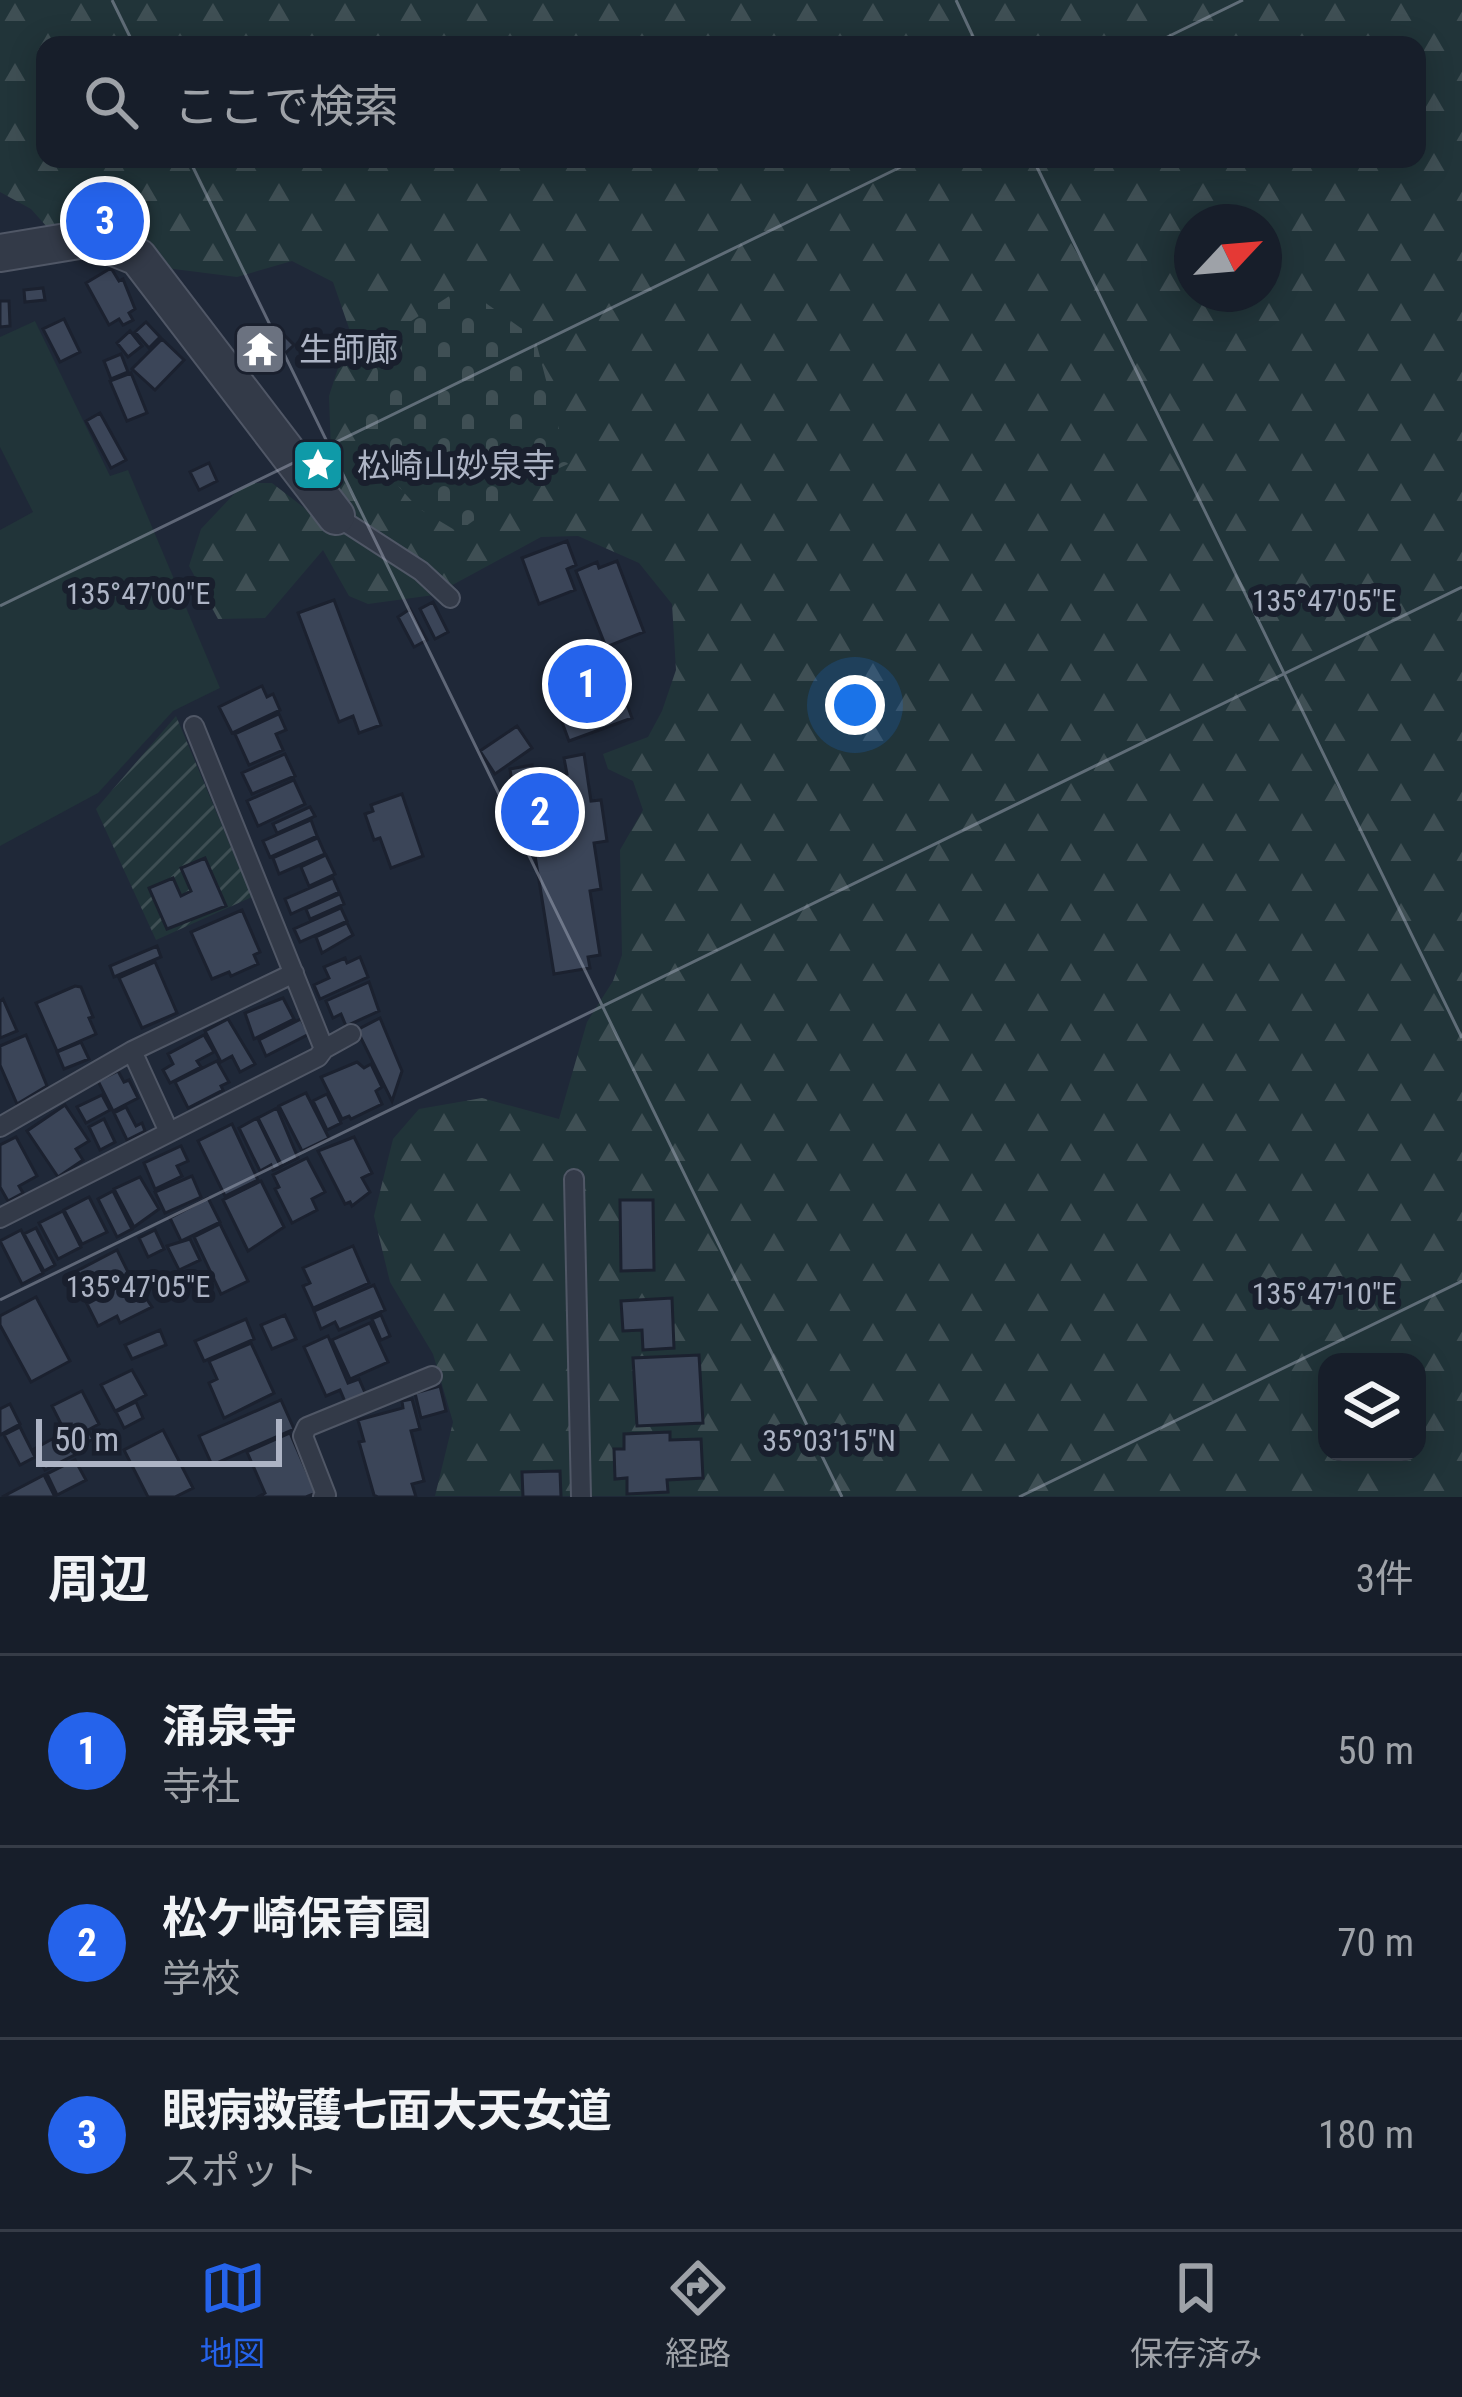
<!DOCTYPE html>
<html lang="ja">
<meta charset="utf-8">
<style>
:root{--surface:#171e2a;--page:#242b36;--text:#f1f3f6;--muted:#9ea2a8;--line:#363c47;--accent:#2563eb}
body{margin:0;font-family:"Roboto Condensed","Noto Sans JP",sans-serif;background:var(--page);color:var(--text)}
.controls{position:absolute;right:36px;bottom:36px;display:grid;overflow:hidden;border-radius:24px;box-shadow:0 6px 30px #0003}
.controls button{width:108px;height:108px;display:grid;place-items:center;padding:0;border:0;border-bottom:3px solid var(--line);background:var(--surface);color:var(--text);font:60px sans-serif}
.compass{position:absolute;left:1174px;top:204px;width:108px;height:108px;border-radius:50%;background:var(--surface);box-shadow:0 6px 30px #0003;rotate:64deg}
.scale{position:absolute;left:36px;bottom:30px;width:246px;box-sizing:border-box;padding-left:12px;border:6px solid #adb4c5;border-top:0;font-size:33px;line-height:42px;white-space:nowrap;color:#adb4c5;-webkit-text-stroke:9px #191f2d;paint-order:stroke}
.you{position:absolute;left:855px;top:705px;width:42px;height:42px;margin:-30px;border:9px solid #fff;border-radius:50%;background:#1a73e8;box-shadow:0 0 0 18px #1a73e833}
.badge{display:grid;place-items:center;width:78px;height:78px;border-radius:50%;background:var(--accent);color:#fff;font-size:39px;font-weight:700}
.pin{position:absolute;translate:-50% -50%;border:6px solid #fff;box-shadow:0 3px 12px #0006}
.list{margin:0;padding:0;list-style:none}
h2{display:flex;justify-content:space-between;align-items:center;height:156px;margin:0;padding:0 48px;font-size:51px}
h2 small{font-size:39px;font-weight:400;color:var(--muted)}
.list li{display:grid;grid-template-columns:78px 1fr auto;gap:36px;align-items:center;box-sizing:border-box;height:192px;padding:0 48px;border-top:3px solid var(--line)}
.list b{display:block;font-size:45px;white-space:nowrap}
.list p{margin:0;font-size:39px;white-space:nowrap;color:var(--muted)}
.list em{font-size:39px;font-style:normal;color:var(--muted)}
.icon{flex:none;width:66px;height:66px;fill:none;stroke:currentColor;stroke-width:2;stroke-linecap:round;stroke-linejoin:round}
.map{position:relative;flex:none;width:1462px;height:1497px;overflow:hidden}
.search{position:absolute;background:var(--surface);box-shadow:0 6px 30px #0003;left:36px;right:36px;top:36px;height:132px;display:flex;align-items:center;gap:30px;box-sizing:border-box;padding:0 42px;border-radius:24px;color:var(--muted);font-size:45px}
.sheet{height:732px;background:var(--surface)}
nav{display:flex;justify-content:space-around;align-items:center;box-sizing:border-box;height:168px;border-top:3px solid var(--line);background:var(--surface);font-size:33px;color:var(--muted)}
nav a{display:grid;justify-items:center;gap:6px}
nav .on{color:var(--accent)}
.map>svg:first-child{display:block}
</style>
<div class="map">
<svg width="1462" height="1497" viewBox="0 0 1462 1497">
<defs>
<pattern id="forest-firs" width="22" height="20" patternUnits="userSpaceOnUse" patternTransform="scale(3)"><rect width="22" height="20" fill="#213439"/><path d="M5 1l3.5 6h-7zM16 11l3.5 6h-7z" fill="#3f4f54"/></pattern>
<pattern id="cemetery-stones" width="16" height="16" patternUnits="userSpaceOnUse" patternTransform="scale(3)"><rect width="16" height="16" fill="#213439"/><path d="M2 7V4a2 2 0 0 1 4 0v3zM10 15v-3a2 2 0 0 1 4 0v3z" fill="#3f4f54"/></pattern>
<pattern id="garden-furrows" width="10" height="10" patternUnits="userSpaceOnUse" patternTransform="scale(3)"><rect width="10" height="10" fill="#213439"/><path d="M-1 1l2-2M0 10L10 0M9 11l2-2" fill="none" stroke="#3f4f54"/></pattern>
</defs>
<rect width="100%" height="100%" fill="#1f2838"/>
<path fill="#213439" d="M35,321L110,476L128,470L220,688L173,711L98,793L0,846V530L33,512L0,447V337Z"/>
<path fill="url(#forest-firs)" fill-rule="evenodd" d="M0,0H1462V1497L435,1496L453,1422L433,1354L390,1282L374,1216L393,1139L419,1109L482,1098L559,1119L587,1022L613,981L622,955L620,850L643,810L633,781L608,769L603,754L648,737L662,711L676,670L672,604L639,563L578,536L541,537L434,595L368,604L349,596L323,550L265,618L218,619L189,566L201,529L235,493L254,483H272L324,523L342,479L331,452L329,396L350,331L333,282L292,261L237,277L166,268L47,227L31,209L0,192ZM45,45H1417V159H45ZM1192,222H1264V294H1192ZM1327,1362H1417V1452H1327Z"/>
<path fill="url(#cemetery-stones)" d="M463,287L535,338L568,464L521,486L458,532L418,508L363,447L355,401L393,333Z"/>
<path fill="url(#garden-furrows)" d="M176,716L252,897L156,940L96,809Z"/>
<path fill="#3b4558" stroke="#1b212f" stroke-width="3" d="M111,268L119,281L123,279L135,309L129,313L133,320L123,325L119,319L109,325L86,283Z
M43,288L45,300L25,302L24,290Z
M0,301H9L10,326L0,327Z
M64,319L80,352L60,362L43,329Z
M146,322L160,337L149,348L135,332Z
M278,329L294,345L275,363L259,346Z
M130,331L142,346L128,357L117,343Z
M162,339L184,360L155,390L132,369Z
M121,354L128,372L111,379L104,361Z
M131,373L147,413L127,421L110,381Z
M100,413L126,460L111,468L86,421Z
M209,463L217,481L199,490L190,472Z
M567,541L576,565L567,569L575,590L539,604L522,558Z
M617,561L644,632L606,647L576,571L597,562L599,568Z
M334,600L381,725L359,733L353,716L339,722L298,613Z
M433,602L448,632L435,639L420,609Z
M410,609L427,640L414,647L398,617Z
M606,647L632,718L569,741L543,671Z
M262,686L267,697L273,694L280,710L232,733L219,707Z
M279,714L286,730L276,734L283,750L249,765L235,734Z
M517,726L532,748L495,774L480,751Z
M285,754L295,776L252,794L242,773Z
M584,754L591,801L601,800L607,841L594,843L601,889L590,891L600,955L588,957L590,968L554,974L534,849L542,847L534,799L515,802L510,769L532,765L533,779L567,774L564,758Z
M294,780L305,804L258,826L247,801Z
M402,794L423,856L391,868L380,838L374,840L365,814L373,811L371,805Z
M310,807L315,816L277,833L273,824Z
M311,820L317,836L270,857L263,841Z
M318,838L325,854L279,874L273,858Z
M326,855L335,874L309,886L301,867Z
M205,858L226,906L167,929L149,888L173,878L181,896L191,891L181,868Z
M333,878L339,892L291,914L285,899Z
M340,894L344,904L310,919L306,909Z
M341,908L347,921L300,942L294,929Z
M242,910L260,952L254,955L258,964L231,976L229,972L212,979L191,932Z
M347,923L353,935L322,953L316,937Z
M157,946L161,957L114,977L110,966Z
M360,957L368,977L320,999L314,985L329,978L324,967L345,958L347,963Z
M155,962L177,1013L142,1028L119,978Z
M369,982L379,1011L346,1026L341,1014L333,1018L326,1001Z
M75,986L81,987L93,1017L89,1018L96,1034L57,1051L36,1003Z
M283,998L294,1019L254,1039L245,1013Z
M3,999L17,1031L0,1038V1001Z
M380,1018L402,1071L392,1101L357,1030Z
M228,1019L255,1064L240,1072L232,1056L221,1062L205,1031Z
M301,1019L309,1034L266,1056L259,1040Z
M26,1035L47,1086L17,1104L0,1065V1046Z
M204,1035L214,1052L197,1061L201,1067L170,1083L163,1070L173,1064L168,1054Z
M81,1042L89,1059L64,1069L57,1052Z
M217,1061L229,1082L221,1086L223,1090L188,1108L175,1082Z
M357,1062L364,1068L371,1064L382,1087L376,1091L382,1104L351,1119L349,1116L342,1119L321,1077Z
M118,1071L124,1082L129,1080L138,1098L113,1111L98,1081Z
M306,1093L329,1138L302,1151L279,1106Z
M327,1094L341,1123L327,1130L313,1101Z
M102,1095L110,1110L86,1123L77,1107Z
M65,1105L89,1141L76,1149L83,1160L58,1177L27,1131Z
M126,1107L136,1126L142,1123L145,1131L127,1140L114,1113Z
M277,1108L298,1158L282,1166L258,1118Z
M257,1118L281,1167L273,1170L271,1165L260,1171L239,1128Z
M104,1119L115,1142L100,1150L89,1127Z
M232,1124L258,1180L225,1196L198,1141Z
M16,1137L37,1176L19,1186L23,1193L8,1201L0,1187V1145Z
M354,1137L372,1173L362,1178L370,1192L352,1206L350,1202L345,1204L318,1151Z
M181,1146L188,1161L177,1166L182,1176L155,1189L144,1163Z
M307,1158L325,1192L312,1199L317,1210L292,1223L275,1189L279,1187L273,1175Z
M192,1176L201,1197L165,1213L155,1192Z
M140,1177L159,1209L134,1227L114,1189Z
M261,1181L284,1227L248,1251L223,1200Z
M113,1191L132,1229L117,1237L98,1199Z
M89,1197L107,1232L82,1244L64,1210Z
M208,1198L220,1222L181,1241L170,1218Z
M620,1200H653L654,1270L621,1271Z
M63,1211L81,1247L58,1259L39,1223Z
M220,1224L248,1281L221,1294L194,1237Z
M36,1228L55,1265L44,1271L24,1234Z
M21,1230L43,1273L22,1284L0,1241Z
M155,1230L164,1249L148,1257L139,1238Z
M190,1239L200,1260L179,1270L167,1246Z
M353,1246L369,1283L313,1308L303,1286L310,1283L303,1268Z
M117,1250L131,1278L86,1302L71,1274Z
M133,1279L152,1307L120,1323L117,1316L98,1326L87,1304Z
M374,1285L385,1310L339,1330L335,1322L321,1329L314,1311Z
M36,1297L70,1361L31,1382L0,1325V1316Z
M672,1298L674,1348L643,1350L642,1330L623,1331L621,1301Z
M285,1315L296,1339L272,1349L261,1325Z
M381,1315L390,1336L381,1340L372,1319Z
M246,1319L254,1339L204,1361L195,1341Z
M370,1323L388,1362L350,1379L332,1340Z
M160,1330L166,1345L132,1359L125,1345Z
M328,1336L348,1383L359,1379L366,1395L346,1404L340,1390L326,1396L304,1347Z
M251,1343L274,1393L224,1418L209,1383L217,1379L209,1361Z
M699,1355L703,1423L637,1426L633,1358Z
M132,1370L146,1395L115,1411L101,1385Z
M440,1386L446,1411L421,1418L415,1393Z
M82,1391L99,1424L88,1430L93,1439L82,1445L84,1450L45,1470L34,1449L65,1432L52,1406Z
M412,1399L420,1429L411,1431L424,1481L412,1484L416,1497H378L374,1495L359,1442L364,1441L358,1420L403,1408L402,1401Z
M281,1400L294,1429L212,1465L199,1436Z
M136,1402L143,1418L124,1428L116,1412Z
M10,1404L20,1424L0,1435V1409Z
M20,1427L35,1457L20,1465L4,1435Z
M163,1430L193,1488L175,1497H148L124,1450Z
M670,1432V1440L701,1439L703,1478L667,1480L668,1492L627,1494V1478L615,1479L614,1449H624V1434Z
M290,1433L316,1493L306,1497H258L265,1493L247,1452Z
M75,1460L86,1480L57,1495L47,1474Z
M560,1471L561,1497H523L522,1472Z
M44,1475L55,1497H2Z"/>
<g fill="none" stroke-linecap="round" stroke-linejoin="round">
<g stroke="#505766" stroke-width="22">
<path id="lane" d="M336,516L421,571L450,598
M324,1049L351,1034
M132,1051L169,1132
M0,1127L132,1051L294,973
M574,1179L581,1497
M0,1218L318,1057L324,1049L194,726
M323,1497L326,1495L303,1436L307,1427L432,1376"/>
</g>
<g stroke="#505766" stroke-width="40">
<path id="street" d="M0,253L91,238L138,257L336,516"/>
</g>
<use href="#lane" stroke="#333a48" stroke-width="18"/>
<use href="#street" stroke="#333a48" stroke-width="36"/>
</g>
<path fill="none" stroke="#adb4c5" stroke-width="3" stroke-opacity="0.45" d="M112,0L134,45M956,0L977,45M1151,45L1243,0M189,159L842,1497M1033,159L1462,1038M0,606L917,159M0,1300L1462,587M1019,1497L1462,1281"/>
<defs>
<g id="temple-square" transform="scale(2.7)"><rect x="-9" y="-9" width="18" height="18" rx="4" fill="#6b7280" stroke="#191f2d"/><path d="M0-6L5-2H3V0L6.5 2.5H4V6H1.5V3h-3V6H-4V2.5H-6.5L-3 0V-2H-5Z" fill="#fff"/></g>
<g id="sight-square" transform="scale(2.7)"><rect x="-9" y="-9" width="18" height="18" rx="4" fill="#0f9aa8" stroke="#191f2d"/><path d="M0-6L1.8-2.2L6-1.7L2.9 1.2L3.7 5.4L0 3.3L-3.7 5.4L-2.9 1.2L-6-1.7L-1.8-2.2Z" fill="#fff"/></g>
</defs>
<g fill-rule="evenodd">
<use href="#temple-square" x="260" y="349"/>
<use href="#sight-square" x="318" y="465"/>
</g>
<g text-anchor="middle" stroke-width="12" stroke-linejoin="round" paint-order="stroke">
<g font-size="33" fill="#adb4c5" stroke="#191f2d" text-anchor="start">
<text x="299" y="361">生師廊</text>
<text x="357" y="477">松崎山妙泉寺</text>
</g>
</g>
<g font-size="30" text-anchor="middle" fill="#adb4c5" stroke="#191f2d" stroke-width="12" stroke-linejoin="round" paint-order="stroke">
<text x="138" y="604">135°47'00"E</text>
<text x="1324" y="611">135°47'05"E</text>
<text x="138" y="1297">135°47'05"E</text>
<text x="1324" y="1304">135°47'10"E</text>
<text x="829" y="1451">35°03'15"N</text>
</g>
</svg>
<div class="controls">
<button><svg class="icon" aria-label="layers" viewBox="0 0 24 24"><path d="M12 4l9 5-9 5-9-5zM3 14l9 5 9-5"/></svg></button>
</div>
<svg class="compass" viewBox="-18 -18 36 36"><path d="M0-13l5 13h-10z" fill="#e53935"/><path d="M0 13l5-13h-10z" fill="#9ea2a8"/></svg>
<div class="scale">50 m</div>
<div class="you"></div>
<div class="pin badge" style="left:587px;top:684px">1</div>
<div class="pin badge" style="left:540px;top:812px">2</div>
<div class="pin badge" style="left:105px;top:221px">3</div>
<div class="search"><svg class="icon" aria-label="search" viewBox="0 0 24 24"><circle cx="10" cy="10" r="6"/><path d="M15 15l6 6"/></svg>ここで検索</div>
</div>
<section class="sheet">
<h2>周辺<small>3件</small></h2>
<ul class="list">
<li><span class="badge">1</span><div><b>涌泉寺</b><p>寺社</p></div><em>50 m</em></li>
<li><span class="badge">2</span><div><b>松ケ崎保育園</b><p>学校</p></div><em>70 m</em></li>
<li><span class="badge">3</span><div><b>眼病救護七面大天女道</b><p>スポット</p></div><em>180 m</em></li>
</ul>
</section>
<nav>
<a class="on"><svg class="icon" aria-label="map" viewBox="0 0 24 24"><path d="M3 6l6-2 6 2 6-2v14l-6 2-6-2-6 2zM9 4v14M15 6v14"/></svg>地図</a>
<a><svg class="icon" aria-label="directions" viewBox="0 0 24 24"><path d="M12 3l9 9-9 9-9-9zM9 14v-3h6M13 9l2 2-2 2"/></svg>経路</a>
<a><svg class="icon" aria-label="saved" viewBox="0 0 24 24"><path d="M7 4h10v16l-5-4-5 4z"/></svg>保存済み</a>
</nav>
